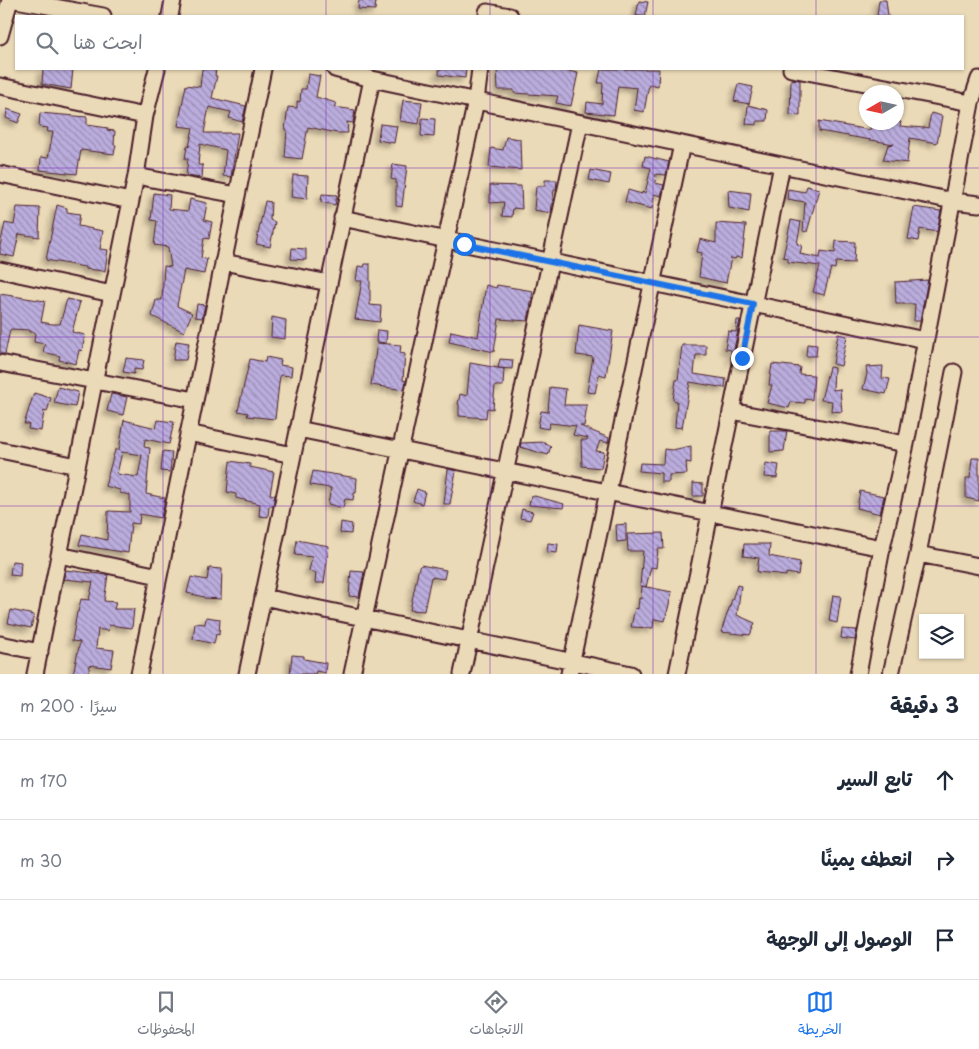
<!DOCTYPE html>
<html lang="ar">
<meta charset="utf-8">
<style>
:root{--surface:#fff;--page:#f6f6f7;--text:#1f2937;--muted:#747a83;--line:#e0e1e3;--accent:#1a73e8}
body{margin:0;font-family:"Playpen Sans","Playpen Sans Arabic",sans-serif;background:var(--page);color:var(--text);direction:rtl}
.controls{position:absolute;right:15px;bottom:15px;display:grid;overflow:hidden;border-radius:0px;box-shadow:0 1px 4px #0004}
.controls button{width:45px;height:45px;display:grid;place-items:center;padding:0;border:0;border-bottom:1px solid var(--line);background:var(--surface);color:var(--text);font:25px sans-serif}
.compass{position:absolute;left:859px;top:85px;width:45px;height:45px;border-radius:50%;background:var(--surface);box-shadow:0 1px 4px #0004;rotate:261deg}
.stop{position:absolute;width:15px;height:15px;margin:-11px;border:4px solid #1a73e8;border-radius:50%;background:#fff}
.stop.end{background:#1a73e8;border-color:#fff;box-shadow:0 1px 5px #0008}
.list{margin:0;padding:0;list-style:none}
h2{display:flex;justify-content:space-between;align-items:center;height:65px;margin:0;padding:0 20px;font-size:21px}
h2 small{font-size:16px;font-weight:400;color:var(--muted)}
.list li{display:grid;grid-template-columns:32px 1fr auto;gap:15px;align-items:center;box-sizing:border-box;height:80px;padding:0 20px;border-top:1px solid var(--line)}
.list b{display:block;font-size:19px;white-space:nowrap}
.list em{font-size:16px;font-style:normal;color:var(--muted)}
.icon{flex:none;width:28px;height:28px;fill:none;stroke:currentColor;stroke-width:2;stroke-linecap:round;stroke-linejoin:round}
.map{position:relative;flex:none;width:979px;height:674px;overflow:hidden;direction:ltr}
.search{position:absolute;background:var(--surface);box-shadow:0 1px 4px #0004;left:15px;right:15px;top:15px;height:55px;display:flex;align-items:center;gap:12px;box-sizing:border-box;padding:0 18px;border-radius:0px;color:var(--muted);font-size:19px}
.sheet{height:305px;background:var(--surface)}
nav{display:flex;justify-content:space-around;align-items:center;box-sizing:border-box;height:70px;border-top:1px solid var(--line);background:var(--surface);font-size:14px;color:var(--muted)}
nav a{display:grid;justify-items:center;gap:2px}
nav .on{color:var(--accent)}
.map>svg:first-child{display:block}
</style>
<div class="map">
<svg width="979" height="674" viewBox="0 0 979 674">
<defs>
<pattern id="building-back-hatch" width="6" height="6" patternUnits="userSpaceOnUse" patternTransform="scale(1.25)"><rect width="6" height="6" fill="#baaddd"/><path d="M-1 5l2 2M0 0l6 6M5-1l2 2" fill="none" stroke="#998cb3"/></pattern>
<filter id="shadow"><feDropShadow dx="-4" dy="4" stdDeviation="2.5" flood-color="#0004"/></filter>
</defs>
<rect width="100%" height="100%" fill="#ebdab7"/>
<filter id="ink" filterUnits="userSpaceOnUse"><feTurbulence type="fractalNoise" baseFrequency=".02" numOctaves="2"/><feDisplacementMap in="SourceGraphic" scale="10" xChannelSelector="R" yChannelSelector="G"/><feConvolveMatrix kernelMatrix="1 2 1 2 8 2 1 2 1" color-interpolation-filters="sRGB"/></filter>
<g filter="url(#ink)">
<path fill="url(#building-back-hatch)" stroke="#4a1f2b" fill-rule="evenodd" filter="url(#shadow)" d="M359,0L376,1L375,10L358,9Z
M879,0H886L888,16H877Z
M639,1L648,2L645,16H636Z
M43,69H73L71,89L42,84Z
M202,69H216L215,76H217L212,98L246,106L242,122L229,118L231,112L209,107L204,133H238L231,177L223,176L226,150L200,144L198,165H203L202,178L186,176L188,159H185L187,146L189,147L193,128L178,126L186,85L200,87Z
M439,69H466L465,78L439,75Z
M497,69H558L578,73L571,106L556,103L558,96L514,93V90H498Z
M601,69H659L658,86L649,84L644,112L634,110L637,88L618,86L614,115L586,112L587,102L602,104L603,83H598Z
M308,74L320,76L316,97L336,103L334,107L355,110L353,123L347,122L348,133H337L308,127L302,159L285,157L287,130H285L288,107L297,108V101L300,102L301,89H306Z
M791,79L800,80V116L790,115Z
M738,84L753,87L749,104L734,101Z
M403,100L422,102L419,124L400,121Z
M748,105L768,110L767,121H757V125L746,124Z
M7,109L22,114L18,123L6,118Z
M40,113L87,117V125L108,128L107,130L115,131L114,145H116L114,154L81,150L77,174L40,170L41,157L48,158L53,132H47L48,128L39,127Z
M931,113L942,116L937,143L910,138L907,163L883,160L888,145L894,144L819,131V121L870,130L871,122H901L900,126L924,128V127L928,128Z
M422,118L435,119L434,137L421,136Z
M380,124L397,126L394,143L378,140Z
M506,137L520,139L521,170L489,167L491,148L503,150Z
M645,156L669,162L666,175L656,174L655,183L664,185L661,196L654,194L652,209L625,202L628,190L642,194V192L645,193L651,168L643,166Z
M393,164L407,166L402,207L396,206V180L391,179Z
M591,170L611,174L609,184L589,180Z
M293,175L308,176L307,199L291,197Z
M545,180H557L556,190H554L551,213L534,210L536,186H545Z
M490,185L521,186L522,209L513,208L512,217L502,216L504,202L490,203Z
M807,186L819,189L807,232L803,231L805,202L787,199L788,189L805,192Z
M728,190L751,193L749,212L729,208Z
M154,193L170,195L169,209L188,211L190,199L207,203L204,220L212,222L209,239L204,238L201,258L207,259L204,274L184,270L177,306L192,313L184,332L152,316L156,300H162L164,266L171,267L168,247L154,245L157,221L151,220Z
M322,194L337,195L335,205L321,202Z
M265,201L271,202L270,220L275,222L270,247L256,244Z
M57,205L67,208V212L80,214L78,226L103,231L100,249L108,250L105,271L85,269V267L46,260Z
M17,207L40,208L39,237L19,234L14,257L0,254V246L5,223L14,225Z
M914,207L941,211L937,232L920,229L918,241L908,239Z
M791,220L801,222L797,244L802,245L800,254L820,258L821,251L835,253L836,241L855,242L854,263L836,262L835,269L831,268L824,295L813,292L820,266L788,262V258L783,257Z
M716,223L746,225L742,258L736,257L735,259L731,258L726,283L699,277L702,253L697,252L700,239L716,243Z
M292,248L306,249V260L291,259Z
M365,264H370V305L381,306L380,322L355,319L362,281H356L358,266L364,267Z
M928,280L920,321H914L915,304H896L895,282Z
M486,285L496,288L497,285L533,291L528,321L499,319L494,352L449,342L451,331L478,337Z
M0,294L45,301L41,322L52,324H60L67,299L80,302L72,332L85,335L82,351L79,350L76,364L59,360L60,356L43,352L45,344L34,342L35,332H29V330L11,329L10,330L5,354H0Z
M197,304L205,305L202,318L195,317Z
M272,317L286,320L285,339L271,337Z
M737,320H740L731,364V350L725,349L728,331L736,332Z
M579,325L613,331L606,376L599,374L595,393L587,392L593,357L576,355Z
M377,330L387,331L386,343L376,342Z
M838,334L847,336L841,366L833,364Z
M176,341L189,343L186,360H173Z
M377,343L401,345L400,353L405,354L403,380L406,381L404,390L371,385Z
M807,344L817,345L816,356H806Z
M682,345H706V355H696L694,374L726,379L725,388L690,382L682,428L675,427L677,401L673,400L676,380H678Z
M266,357L281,360L280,365L292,367L291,376L280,375L275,419L247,416L248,413L238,411L250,359L265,362Z
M126,358L144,360L142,370L134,369V374L123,372Z
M500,359L513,360L512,369L498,368Z
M470,363L504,369L503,386H495L493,409L487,408L486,418L459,416V404H458L460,394L467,396Z
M772,364L800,367L799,374L814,375L812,400L805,399V403L791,402L789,408L767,403L772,385H769Z
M883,366L882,378L890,379L886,394L863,389L867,374L866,367Z
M829,367L834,368L833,390L840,389L842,412L831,411L832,401L821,400Z
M58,387L78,392L75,407L54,403Z
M550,387L566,389L564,405H587L584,426H580L609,438L608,443L600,441L596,451L604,452L601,468L582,466L581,440H587L588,438L573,435L576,426L550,423L548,429L538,427L541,411L548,412Z
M34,393L51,398L47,412L44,411L41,431L28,429L29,424H24Z
M111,394L127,397L123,415L107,411Z
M124,420L156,428L158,420L174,422L169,444L145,439L144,447L150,448L146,494L165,498L161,518L140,514L139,524L131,523L128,553L79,545L82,534L107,540L108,511L130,512V495L120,493V490L105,486L115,450H119ZM122,452L142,455L138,477L117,474Z
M770,431H787L784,451L770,452Z
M545,442V444L551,446L548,455L520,447L521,443Z
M691,446V463L686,462L687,474L669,475V482H661V473L639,471L640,463L663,464L664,449L672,450Z
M163,451L172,452L170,472L161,471Z
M972,458H979V501L966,498V478H970Z
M230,461L250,464V467L274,472L270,494L275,495L273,506H269L268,517L259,516L260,504L236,498V494L227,492Z
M766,463L779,465L777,478L764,477Z
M448,469L456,471L450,504H444Z
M313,471L357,478L356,493H354L353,500L345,499L343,508L328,504L331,488L310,485Z
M693,483L703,484V496H693Z
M417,489L425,492L422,504L413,501Z
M860,491L884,496L880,514L857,508Z
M531,495L564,504L563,508L529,505Z
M522,509L533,512L530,520L520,518Z
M341,522L352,524L351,534L340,533Z
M626,524V541L617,542L616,525Z
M663,533L664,549H658L656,568L651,567L646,587L640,586L643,551H628L627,534Z
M297,540L329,546L324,583H315L316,573L309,571L312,557L295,555Z
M548,543L558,544L557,553L547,552Z
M744,544H770L769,556L800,562L798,575L786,573V576L777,575V574L757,572L759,558L743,556Z
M12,561L21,562L20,576L10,575Z
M421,565L446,570L444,579L431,577L424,611L410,610L419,567Z
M209,568L222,569L221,599L204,598V597L187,593L191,577L207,580Z
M66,570L108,575L104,601L116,602L114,609H134L132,628L109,625L108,631L98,629L96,648L114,650L111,668L90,665L88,674H73L80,642L72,641L77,612H78L81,599L89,600L93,582L64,579Z
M351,571L364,572L359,597L349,596Z
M737,585L741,586L737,615L755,623L750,635L721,632Z
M642,586L672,592L665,621L654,619L653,628L631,627L635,608L638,609L639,598L641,599Z
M833,595L841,596L837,623L829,621Z
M11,610L34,615L31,628L8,623Z
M206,617L220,619L219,635L216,634L214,644L193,639L195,623L205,624Z
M842,629L857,630L855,640L841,638Z
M292,655L304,656V659L326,663L325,673L316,671L315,674H290Z"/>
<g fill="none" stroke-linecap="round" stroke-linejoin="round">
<g stroke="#4a1f2b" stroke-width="19">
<path id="minor" d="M16,0L103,16
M487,12L510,16
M170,16L173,0
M0,36L10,0
M335,69L372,79L953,201L979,204
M791,69L971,103
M0,86L145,116
M0,174L131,201
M136,176L237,195
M342,218L925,340
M223,262L329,283
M0,270L112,294
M0,363L195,400
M731,411L906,444
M298,429L882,548
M188,433L293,455
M0,450L77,466
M918,554L979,566
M59,555L159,576
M263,597L631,674
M0,644L40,652
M35,674L136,176L145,116L157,69
M139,674L263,69
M247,674L372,79
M352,674L476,101L480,69
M462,674L580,123
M569,674L682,144
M677,674L782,165
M858,674L882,548L906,444L971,103L979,79
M891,674L918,554L954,372"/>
</g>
<use href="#minor" stroke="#ebdab7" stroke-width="15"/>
</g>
</g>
<g fill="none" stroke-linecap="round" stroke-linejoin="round" filter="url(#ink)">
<path stroke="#1a73e8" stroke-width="6" d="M464,244L753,304L742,358"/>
</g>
<path fill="none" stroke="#7b2cbf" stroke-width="1" stroke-opacity="0.55" d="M163,0V16M326,0V16M490,0V16M653,0V16M816,0V16M163,69V674M326,69V674M490,69V674M653,69V674M816,69V674M0,168H979M0,337H979M0,506H979"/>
</svg>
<div class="controls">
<button><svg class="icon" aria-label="layers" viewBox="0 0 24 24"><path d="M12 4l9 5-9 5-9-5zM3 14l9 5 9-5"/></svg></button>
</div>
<svg class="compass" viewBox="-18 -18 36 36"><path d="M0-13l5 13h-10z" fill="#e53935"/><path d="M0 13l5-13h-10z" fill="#747a83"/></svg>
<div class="stop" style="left:464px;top:244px"></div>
<div class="stop end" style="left:742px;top:358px"></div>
<div class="search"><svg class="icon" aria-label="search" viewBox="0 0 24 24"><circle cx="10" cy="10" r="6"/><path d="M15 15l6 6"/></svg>ابحث هنا</div>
</div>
<section class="sheet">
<h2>3 دقيقة<small>سيرًا · 200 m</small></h2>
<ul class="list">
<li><svg class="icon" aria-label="ahead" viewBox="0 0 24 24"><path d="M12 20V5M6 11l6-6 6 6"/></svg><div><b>تابع السير</b></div><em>170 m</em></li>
<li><svg class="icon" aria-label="right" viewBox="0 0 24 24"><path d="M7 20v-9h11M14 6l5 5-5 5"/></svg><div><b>انعطف يمينًا</b></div><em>30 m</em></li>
<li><svg class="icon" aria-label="arrive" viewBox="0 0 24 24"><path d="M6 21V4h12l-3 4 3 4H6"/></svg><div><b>الوصول إلى الوجهة</b></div></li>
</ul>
</section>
<nav>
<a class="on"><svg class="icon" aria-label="map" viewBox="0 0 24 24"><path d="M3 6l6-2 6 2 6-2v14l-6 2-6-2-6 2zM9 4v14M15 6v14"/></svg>الخريطة</a>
<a><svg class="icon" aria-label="directions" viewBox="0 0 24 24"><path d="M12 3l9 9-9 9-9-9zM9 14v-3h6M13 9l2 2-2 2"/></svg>الاتجاهات</a>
<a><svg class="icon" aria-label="saved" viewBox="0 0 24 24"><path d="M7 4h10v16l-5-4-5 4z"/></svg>المحفوظات</a>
</nav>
